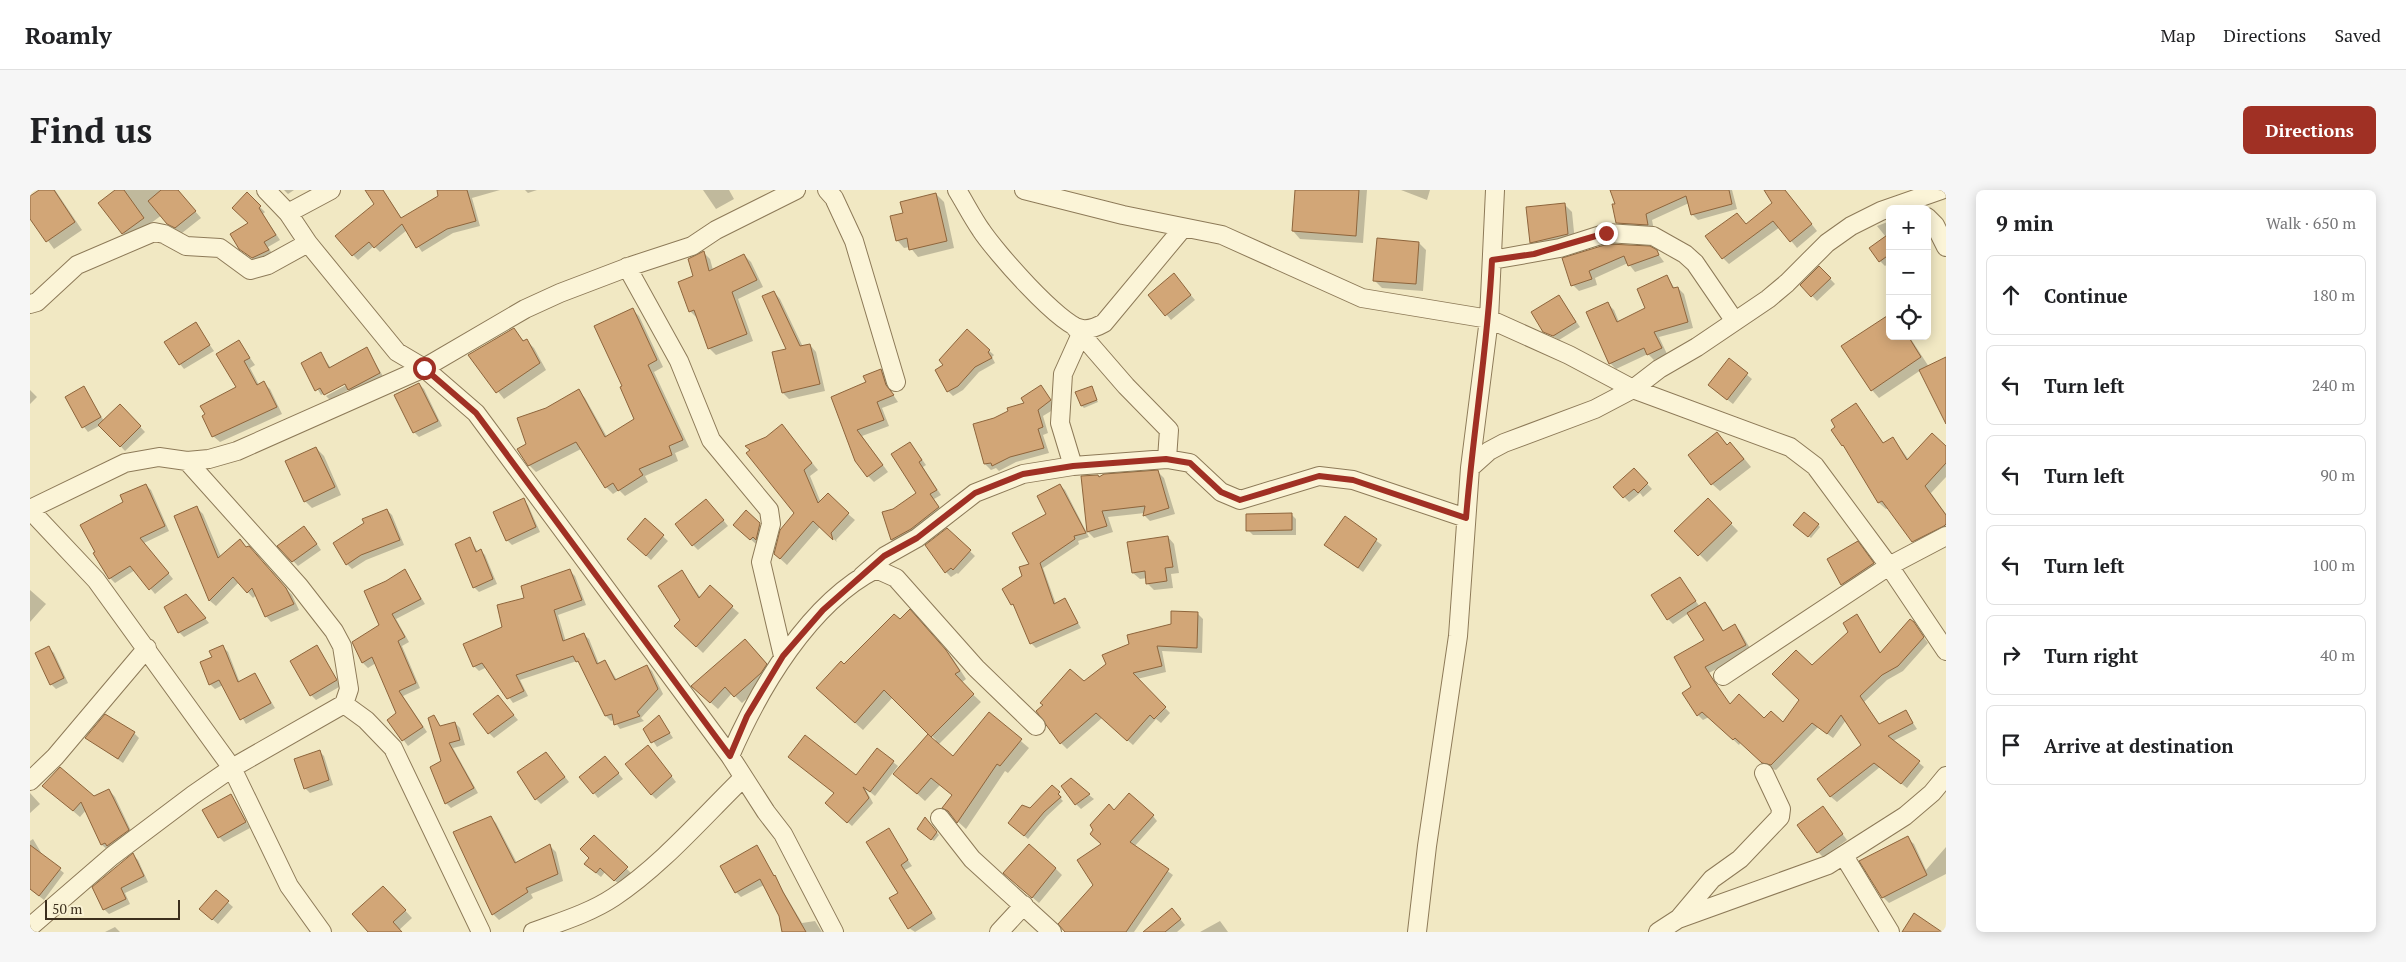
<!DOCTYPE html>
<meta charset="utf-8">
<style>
:root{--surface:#fff;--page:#f6f6f6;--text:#202124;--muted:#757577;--line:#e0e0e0;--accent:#a03024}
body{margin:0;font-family:"PT Serif",serif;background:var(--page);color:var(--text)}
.controls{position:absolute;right:15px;top:15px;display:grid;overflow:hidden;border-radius:8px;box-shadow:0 2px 12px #0003}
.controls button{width:45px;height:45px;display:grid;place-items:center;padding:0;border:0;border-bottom:1px solid var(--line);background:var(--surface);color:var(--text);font:25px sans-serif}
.scale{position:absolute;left:15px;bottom:12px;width:135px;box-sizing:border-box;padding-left:5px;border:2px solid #3c2f1d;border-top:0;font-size:14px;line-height:18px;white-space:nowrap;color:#3c2f1d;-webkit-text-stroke:4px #f8f1d3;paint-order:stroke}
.stop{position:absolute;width:15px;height:15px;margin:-11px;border:4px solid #a03024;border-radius:50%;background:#fff}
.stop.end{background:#a03024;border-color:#fff;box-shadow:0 1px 5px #0008}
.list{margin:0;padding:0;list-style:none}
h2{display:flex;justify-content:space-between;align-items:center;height:65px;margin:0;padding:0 20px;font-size:21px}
h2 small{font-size:16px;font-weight:400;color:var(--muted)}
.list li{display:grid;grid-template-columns:32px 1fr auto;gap:15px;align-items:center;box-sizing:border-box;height:80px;margin:0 10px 10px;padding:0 10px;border:1px solid var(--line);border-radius:8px}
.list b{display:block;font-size:19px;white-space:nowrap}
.list em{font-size:16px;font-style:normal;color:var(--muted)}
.icon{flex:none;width:28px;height:28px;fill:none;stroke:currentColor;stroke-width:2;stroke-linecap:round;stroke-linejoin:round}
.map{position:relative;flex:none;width:1916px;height:742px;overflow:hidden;border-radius:8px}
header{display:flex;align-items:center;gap:30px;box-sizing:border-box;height:70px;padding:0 25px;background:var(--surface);border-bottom:1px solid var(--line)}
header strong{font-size:24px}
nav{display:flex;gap:28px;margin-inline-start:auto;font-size:18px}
.intro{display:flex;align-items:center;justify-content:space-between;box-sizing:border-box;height:120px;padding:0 30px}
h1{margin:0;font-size:35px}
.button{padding:12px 22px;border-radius:8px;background:var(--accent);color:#fff;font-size:18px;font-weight:700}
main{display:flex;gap:30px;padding:0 30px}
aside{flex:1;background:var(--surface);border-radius:8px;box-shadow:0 2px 12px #0003}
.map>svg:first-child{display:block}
</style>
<header>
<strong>Roamly</strong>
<nav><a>Map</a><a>Directions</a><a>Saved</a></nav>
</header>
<div class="intro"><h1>Find us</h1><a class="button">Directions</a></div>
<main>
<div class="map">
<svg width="1916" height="742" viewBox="0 0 1916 742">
<rect width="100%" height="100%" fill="#f1e8c3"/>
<path fill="#0003" d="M11,0H25L52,40L24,59L0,26V7Z
M87,0H147L171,28L152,43L145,40L132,25L99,49L93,43Z
M254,0H264L258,4Z
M343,0L354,1L372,29L410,6L408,0H470L442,8L450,36L423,43L392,62L377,40L350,62L344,56L328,70L323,65L345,14Z
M495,0H507L498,3Z
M673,0H699L704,9L686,19Z
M1266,0H1337L1333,53L1270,49L1263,41Z
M1371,0H1400L1397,10Z
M1582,0H1702L1707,19L1668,30L1662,24L1659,13L1622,30L1624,40L1593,38L1587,32L1586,15Z
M1735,0H1755L1787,41L1767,58L1750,37L1699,74L1693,68L1707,24L1717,35L1744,13Z
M217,4L235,22L233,24L250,50L238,57L243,65L228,73L215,63L220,33Z
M906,4L914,12L924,58L888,67L880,57L874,58L867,50L874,24Z
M1534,14L1542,22L1545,52L1508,60L1501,52Z
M1860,31V72L1855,76L1850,71L1856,47L1847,36Z
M1389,53L1396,60L1393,101L1352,98L1344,90Z
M1626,61L1634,72L1605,82L1598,73L1565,88L1567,95L1549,101L1543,95L1534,69Z
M673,62L680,69L683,80L714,65L721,72L733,97L708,109L723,151L686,165L679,158L667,128L660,121L664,87Z
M1789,77L1805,94L1787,111L1772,95Z
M1637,86L1645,99L1648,98L1654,104L1663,138L1629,147L1637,164L1624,170L1618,164L1586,179L1580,173L1578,114L1584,120L1589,132L1617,118Z
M1148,90L1165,110L1141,130L1120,105Z
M744,102L750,109L773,157L780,155L786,162L795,201L759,209L753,203L758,160Z
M1529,106L1550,137L1529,150L1514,141Z
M602,119L609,126L633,177L624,182L659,257L645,263L648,271L615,286L618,292L595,306L589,300L583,304L576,297L551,259L506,282L499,275L497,255L516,219L549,201L555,208L577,247L605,229L593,197Z
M165,134L184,161L154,179L150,174Z
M483,140L495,152L497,151L504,158L516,180L474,209L439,165Z
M937,141L964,165L962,167L965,173L949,182L933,200L923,206L918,201L915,175Z
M1860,146H1879L1899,177L1916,168V224L1891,180L1849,208L1842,200Z
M209,152L225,175L220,178L229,195L233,193L240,199L252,224L190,252L183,246L208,198Z
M337,159L354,188L324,204L320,199L300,210L296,206L322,192L320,190L291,205L273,174L291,164L301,178Z
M1699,170L1722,189L1703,214L1685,200Z
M851,180L857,186L862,203L868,212L852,218L859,236L832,246L858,282L844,292L838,286L803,208L837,193Z
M389,194L394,199L412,236L389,247L384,242Z
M1011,197L1026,218L1013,226L1018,243L1013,245L1019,263L986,272L969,281L966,278L961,280L955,274L945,234L964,229L996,213Z
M1061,197L1068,212L1054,218L1052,216Z
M54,198L74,231L90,215L115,242L95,261L71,235L58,242L54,237Z
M0,200L7,207L0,214Z
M1826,215L1854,254L1863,248L1879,270L1916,258V287L1901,303L1916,324V343L1890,358L1858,318L1856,319L1849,313L1819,261L1813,255Z
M758,243L788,280L780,286L791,313L818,324L825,330L806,350L807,352L790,337L757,375L745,364L766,323Z
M1687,244L1698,255L1700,253L1708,261L1721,277L1690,301L1682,294Z
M880,253L896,275L893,277L911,305L904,309L913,323L867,355L862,350L853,323L863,320L887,304Z
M286,258L294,266L311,305L282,318L275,311Z
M1604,280L1622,299L1613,307L1610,303L1599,312L1585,297Z
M1128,282L1134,288L1145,324L1120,331L1114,325L1115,323L1078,327L1083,342L1064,348L1058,342L1053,287L1069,288Z
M116,295L121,300L139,341L114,353L143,389L125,404L105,380L85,393L80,388L94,313Z
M1030,295L1035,300L1059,347L1048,351L1049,354L1013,378L1026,414L1035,410L1051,438L1006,458L1001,453L987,419L982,414L1001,374Z
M493,310L498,315L510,342L482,355L477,350Z
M1678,310L1708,341L1677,372L1646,341Z
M681,315L698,336L668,360L663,355Z
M167,318L173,324L191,367L217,358L224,363L262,405L269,420L241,432L236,426L226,405L223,408L209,392L186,416L180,411L145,326Z
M357,320L362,325L374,355L336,370L322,379L317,374Z
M1261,324L1266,329V345H1223L1218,340Z
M1315,328L1352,355L1333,382L1296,355Z
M615,330L638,351L621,370L603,354Z
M729,334L734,339L726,354L710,340Z
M1788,335L1790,337L1781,348L1767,337Z
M917,340L945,366L928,384L927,383L921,387L916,382Z
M279,342L291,360L268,376L249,356Z
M1138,347L1144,354L1149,383L1141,384L1143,398L1124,400L1118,394L1117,388L1110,389L1103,383Z
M440,349L448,362L451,361L455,365L467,394L449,402L444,397Z
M1832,358L1848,379L1817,399L1812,394Z
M375,381L395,414L366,429L379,452L372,456L390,498L373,506L397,542L378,556L359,530L368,524L346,473L338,478L333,473L323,453L351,436L357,392Z
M540,381L545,386L556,415L528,425L536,452L554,445L559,449L569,474L575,471L587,490L617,476L622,481L633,504L611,528L614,531L590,539L584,530L581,531L576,526L552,476L547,471L490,490L498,506L483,513L457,477L449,481L444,476L496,409Z
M652,382L671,408L702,417L709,423L673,463L652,443Z
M1650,389L1670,417L1675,413L1680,418L1694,442L1705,436L1710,441L1721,460L1679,483L1700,515L1735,530L1753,534L1770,510L1782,477L1819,442L1827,426L1851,463L1885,436L1898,453L1873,481L1857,490L1834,512L1850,535L1876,522L1887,539L1863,551L1894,577L1877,598L1850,577L1807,612L1801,607L1788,589L1833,555L1816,530L1803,548L1788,537L1746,580L1738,578L1711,552L1709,555L1679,527L1673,530L1668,525L1663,498L1676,450L1659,423L1643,434L1638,429Z
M0,400L16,414L0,432Z
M161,411L179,433L154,447L149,442Z
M1168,424L1173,429L1172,463L1132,461L1136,482L1107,489L1140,523L1131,533L1126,529L1103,555L1072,528L1037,559L1031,553L1008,521L1142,435Z
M887,429L923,469L936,489L931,493L951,512L908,555L923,568L959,524L999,558L978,583L975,581L936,639L913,618L923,606L910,595L895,611L873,591L906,550L863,507L833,540L795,506L814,476L870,431Z
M193,457L198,462L210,493L225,485L245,518L216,534L193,495L185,499L180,494L183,468Z
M286,457L311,496L286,510L281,505Z
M722,457L743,481L738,490L712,513L702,503L688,519L670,503Z
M19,458L24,463L38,493L26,499L21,494Z
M468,506L488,530L464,548L459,543Z
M629,526L643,548L627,557L615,539Z
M403,527L411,537L425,533L430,538L435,555L423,558L448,603L421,618L416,613L412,572Z
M104,543L109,548L93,573L57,548Z
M289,561L294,566L303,595L280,603L275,598Z
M623,562L646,592L626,609L621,604Z
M516,563L539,592L511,614L506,609Z
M863,572L868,576L845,606L835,598L843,613L822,636L796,613L826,587Z
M580,573L593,589L568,608L564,603Z
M1022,597L1032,607L1031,609L1033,611L1017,626L998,649L983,636Z
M79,600L85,607L104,647L79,661L72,655L56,620L50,627L21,602L64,607Z
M0,603L10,614L0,623Z
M1059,605L1064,609L1051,619L1046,614Z
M201,606L220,638L194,652L189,647Z
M1793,618L1817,650L1793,667L1788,662Z
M1085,621L1123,626L1127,631L1104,657L1143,685L1104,742H1039L1065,695L1073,654L1065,640Z
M460,627L466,633L487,673L520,656L526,662L533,691L501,704L503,708L469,730L463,724L424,643Z
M895,629L909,645L904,651L890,641Z
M858,640L882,676L875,680L906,729L885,742L879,738L869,703Z
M564,647L601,683L590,695L575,682L571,687L561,679Z
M1877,648L1884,654L1896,680L1916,657V684L1859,713L1853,707Z
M3,649L13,666L34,683L14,710L0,699V651Z
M727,657L772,733L785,731L792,742H753L750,726L734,695L711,707L706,702Z
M103,665L108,670L118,692L95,703L100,714L79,724L74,719Z
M1025,678L1032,685L1009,713L981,689Z
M186,702L203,717L188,734L176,724Z
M361,705L382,728L369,740L371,742H340Z
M1147,725L1155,735L1147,742H1115Z
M1190,731L1198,742H1170Z
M85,737L90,742H75Z"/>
<path fill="#d2a677" stroke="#8e653c" d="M9,0H24L45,32L16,52L0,29V6Z
M85,0H94L114,28L92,44L68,13Z
M131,0H148L166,21L145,38L137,34L118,11Z
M335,0H353L371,28L408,6L407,0H437L446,31L417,39L386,58L372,34L344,58L339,52L322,66L305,46L344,14Z
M1265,0H1329L1326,46L1262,41Z
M1580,0H1699L1702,14L1661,25L1656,6L1616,24L1618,35L1586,33L1582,14H1585Z
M1734,0H1755L1782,34L1760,52L1743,31L1692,69L1675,46L1707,23L1716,34L1742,13Z
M217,2L231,16L229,18L246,45L234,52L239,60L222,68L209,59L200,44L218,33L202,18Z
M906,3L917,51L879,60L877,48L866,51L860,26L873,23L870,12Z
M1535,13L1538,44L1500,53L1496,17Z
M1860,43V64L1849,72L1839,58Z
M1347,48L1389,52L1386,94L1343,91Z
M1578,54L1620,56L1627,60L1629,65L1598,76L1594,66L1559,81L1562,89L1541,96L1532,68Z
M674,61L679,81L714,64L727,90L702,102L717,144L678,159L664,120L659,122L648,92L663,86L658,69Z
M1789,76L1801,88L1781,107L1770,95Z
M1144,83L1161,105L1135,126L1118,105Z
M1637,85L1643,98L1648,97L1658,132L1624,142L1632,158L1617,165L1614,158L1579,174L1556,122L1578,112L1587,132L1615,118L1607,99Z
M744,101L770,156L780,154L790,194L752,203L742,162L756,159L732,106Z
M1529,105L1546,132L1523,146L1513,142L1501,122Z
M603,118L627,170L618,175L653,250L639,256L642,265L609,279L613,285L588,301L583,293L575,298L546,252L498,276L487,259L496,254L487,228L516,218L549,199L575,247L604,229L590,197L592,196L564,136Z
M1860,124V146H1878L1891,167L1841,201L1811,156Z
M166,132L180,155L149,175L134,152Z
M484,138L493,151L497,149L510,173L466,203L438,165Z
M937,139L960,160L958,162L962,168L945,177L928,196L917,202L905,180L913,175L909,170Z
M209,150L220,168L214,171L227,195L234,191L247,217L182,247L172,226L175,224L170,216L206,197L186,164Z
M337,157L350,183L318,200L315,194L294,205L290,198L285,201L271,173L291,162L299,178Z
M1916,167V234L1889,180Z
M1699,168L1718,183L1697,210L1678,195Z
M851,179L856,195L864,205L847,212L854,230L827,240L853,275L837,287L825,271L801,207L836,192L833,186Z
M389,193L408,231L383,243L364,205Z
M1011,195L1021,210L1008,220L1013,237L1008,239L1014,258L980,267L962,276L961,273L954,274L943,234L964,228L978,221L977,218L994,213L991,208Z
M54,196L71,227L52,238L35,207Z
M1062,196L1067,210L1051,216L1045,202Z
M1826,213L1853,253L1863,247L1877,270L1902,243L1916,256V273L1895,296L1916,325V334L1914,336L1882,352L1852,311L1848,313L1813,255L1812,256L1801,240L1805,237L1801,230Z
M90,214L111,236L90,257L68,235Z
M752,234L782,273L774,280L788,313L798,303L819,323L801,343L803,350L783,331L750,369L744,364L750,340L764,323L716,263L720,260L715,256L736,247Z
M1687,242L1697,255L1700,252L1714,269L1681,295L1658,265Z
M880,252L892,270L889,272L907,300L900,304L909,317L881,339L861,350L852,322L863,319L886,303L861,264Z
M286,257L305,297L274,312L255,271Z
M1604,278L1618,293L1608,303L1604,299L1593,308L1583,297Z
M1128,280L1139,318L1113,326L1115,316L1072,321L1077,336L1057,342L1051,286L1068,285L1069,287L1074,284Z
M116,294L135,336L110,348L139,383L119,400L100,376L79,389L63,363L65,362L50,335L93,312L90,305Z
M1030,294L1056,343L1044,346L1045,349L1010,373L1024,414L1035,408L1048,433L1000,454L983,414L981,415L972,399L992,386L989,377L999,374L982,343L1016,324L1007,306Z
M494,308L506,337L476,351L463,322Z
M1678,308L1702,333L1668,366L1644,341Z
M676,309L694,330L662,356L645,334Z
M167,316L188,368L210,349L216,357L219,356L256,398L264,414L235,427L222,398L217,403L203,387L179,411L144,326Z
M357,319L370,350L331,365L316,375L303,353L334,333L332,329Z
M716,320L730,333L726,350L723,347L720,350L703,335Z
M1774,322L1789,334L1778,347L1763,335Z
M1262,323V340L1216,341V324Z
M1315,326L1347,349L1328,378L1294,355Z
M615,328L634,345L616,366L597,349Z
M274,336L287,354L262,372L247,356Z
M917,338L941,360L923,380L921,378L915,383L895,355Z
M1138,346L1143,377L1135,378L1137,391L1116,394L1115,381L1102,383L1097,352Z
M440,347L446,362L451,359L463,389L443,398L425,354Z
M1828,351L1844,373L1811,395L1797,369Z
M375,379L391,409L362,424L375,447L368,451L386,493L369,501L393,537L372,551L357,530L366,523L342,467L332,473L322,452L349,435L334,401L356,391Z
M540,379L552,410L524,420L533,451L554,443L567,474L575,470L585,490L617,475L628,499L607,522L610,526L584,535L582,524L575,526L548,471L546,472L543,466L486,485L494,501L477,509L452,473L443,477L433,454L472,437L467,415L494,408L491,396Z
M652,380L669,408L680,395L703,416L666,457L644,436L650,430L628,396Z
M1650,387L1666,411L1637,430L1621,405Z
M156,404L176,428L148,443L134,417Z
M1675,412L1693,441L1705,434L1716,455L1675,477L1684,491L1700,514L1709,504L1734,528L1741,521L1753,532L1769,510L1742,484L1766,460L1782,475L1818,442L1813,433L1827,424L1850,463L1880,429L1884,432L1894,447L1868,476L1852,485L1830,506L1849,534L1876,520L1883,533L1858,546L1890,571L1871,594L1844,573L1800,607L1787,589L1831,555L1811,525L1797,544L1782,533L1741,575L1732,573L1705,548L1703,550L1672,522L1667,526L1652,503L1661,497L1644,467L1674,450L1657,423Z
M880,419L916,460L930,481L925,484L944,504L901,547L923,566L959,522L992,549L970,576L967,574L927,633L918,621L912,618L922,605L901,588L887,604L863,584L898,544L901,547L854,500L825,533L786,498L811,471L814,474L864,424L870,429Z
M1141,421L1168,422L1167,458L1127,456L1132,476L1103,483L1136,517L1124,529L1120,525L1097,551L1066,523L1030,554L1006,521L1013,515L1010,513L1040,479L1054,491L1076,474L1072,465L1099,454L1097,445L1141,434Z
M715,449L737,474L731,483L704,507L695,497L680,513L661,496Z
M193,455L208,492L225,483L241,513L210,530L189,490L179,495L170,472L182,467L179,461Z
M287,455L307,490L280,506L260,471Z
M19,456L34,488L20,495L5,463Z
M468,505L484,525L458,544L443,524Z
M75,524L105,542L88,569L55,548Z
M404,525L410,536L425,532L430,550L419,553L444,598L415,614L400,577L411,571L398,528Z
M629,525L640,543L621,553L613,539Z
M775,545L826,585L847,558L864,571L840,602L833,597L839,608L817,633L795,613L804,603L758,567Z
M618,555L642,586L621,605L595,574Z
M290,560L299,590L274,599L264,569Z
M516,562L535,587L505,610L487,582Z
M575,566L589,583L563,604L549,587Z
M30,577L64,606L79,599L99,640L77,656L75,653L71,655L51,612L43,621L12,596Z
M1041,588L1060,604L1045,615L1031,596Z
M1022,595L1030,602L1028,604L1031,607L1014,622L994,646L978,633L992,615L1000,618Z
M1099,603L1124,625L1100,652L1139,679L1096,742H1035L1028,734L1063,695L1047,670L1071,654L1060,644L1063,640L1060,635L1079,614L1084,620Z
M201,604L216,632L188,648L172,620Z
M1793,616L1813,644L1787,663L1767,635Z
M461,626L485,673L520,654L528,684L496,698L498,702L462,725L423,642Z
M895,627L907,642L901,650L887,639Z
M859,638L878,670L871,675L902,723L878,739L859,708L868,703L836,652Z
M564,645L598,677L584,691L570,678L566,683L554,674L559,668L550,659Z
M1878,646L1897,685L1852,708L1829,671Z
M999,654L1026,678L1002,708L973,683Z
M0,655L31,678L9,706L0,699Z
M727,655L744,686L745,685L753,702L776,742H752L749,726L730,689L705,703L690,676Z
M103,663L114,686L91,698L96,709L73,720L62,697Z
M353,696L376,720L363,732L372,742H338L322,724Z
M186,700L199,711L182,730L169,719Z
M1142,718L1151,729L1135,742H1113Z
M1884,723L1912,742H1872Z"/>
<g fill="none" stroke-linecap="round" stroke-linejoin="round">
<g stroke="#8d7a58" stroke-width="20">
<path id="street" d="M236,0L258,23L278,53L367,162L394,178L446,223L700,566L736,622L753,644L804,742
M797,0L804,8L824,51L866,192
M927,0C935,13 942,27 951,40C964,60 1030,136 1052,139C1060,140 1067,137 1074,133L1153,38
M994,0L1093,25L1192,45L1332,108L1459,129L1539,165L1603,199L1760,257L1785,276L1859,376L1916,461
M258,23L301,0
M1897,27L1905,35L1916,57
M1462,70L1530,58L1577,43L1623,46L1655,64L1665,73L1704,130
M597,77L649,171L681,250L739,320L741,334L731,372L753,466
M0,114L7,112L47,75L124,42L134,44L156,56L190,58L220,80L238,75L278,53
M1044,136L1096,196L1139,240L1137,269
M1043,276L1030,233L1033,184L1051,144
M1440,278L1459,261L1474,253L1565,219L1603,199L1629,179L1667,157L1738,109L1757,93L1797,53L1821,36L1851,21L1911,0
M0,319L95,273L129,267L157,271L179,269L207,261L394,178L495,119L530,103L601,76L662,56L686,40L766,0
M0,320L66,390L202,578L259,696L292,742
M832,386L855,366L887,348L945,303L993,284L1043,276L1137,269L1160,273L1191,302L1210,310L1289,286L1323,290L1436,328
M1693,486L1859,376L1916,346
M314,514L336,530L363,558L451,742
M700,566C729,499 779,413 846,379L866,388L946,478L1006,536
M0,591L25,567L117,458
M910,628L942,669L1022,742
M1814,666L1860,742
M1650,727L1682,689L1710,669L1750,627L1751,619L1734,583
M0,737L82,666L163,605L202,578L314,514L319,499L312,456L304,441L269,396L157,271
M503,742C530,732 560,723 584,707C632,675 672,628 713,588
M969,742L994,715
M1387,742L1397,656L1428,446L1440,278L1459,129L1465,0
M1628,742L1648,729L1798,675L1875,626L1902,603L1916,586"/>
</g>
<use href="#street" stroke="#fbf4d7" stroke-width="18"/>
</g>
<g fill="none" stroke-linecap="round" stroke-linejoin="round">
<path stroke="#a03024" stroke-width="6" d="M394,178L446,223L700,566L717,526L753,466L793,420L854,366L887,348L945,303L993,284L1043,276L1136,269L1160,273L1191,302L1210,310L1289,286L1323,290L1436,328C1443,241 1458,156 1462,70L1504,64L1576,43"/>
</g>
</svg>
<div class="controls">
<button>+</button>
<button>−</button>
<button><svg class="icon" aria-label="locate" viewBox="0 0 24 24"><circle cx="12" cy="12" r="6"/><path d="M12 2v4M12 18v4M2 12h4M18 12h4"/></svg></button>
</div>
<div class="scale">50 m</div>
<div class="stop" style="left:394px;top:178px"></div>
<div class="stop end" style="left:1576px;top:43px"></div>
</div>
<aside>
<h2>9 min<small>Walk · 650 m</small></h2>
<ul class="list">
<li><svg class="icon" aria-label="ahead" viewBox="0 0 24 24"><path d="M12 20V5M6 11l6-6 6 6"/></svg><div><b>Continue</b></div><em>180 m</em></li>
<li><svg class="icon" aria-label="left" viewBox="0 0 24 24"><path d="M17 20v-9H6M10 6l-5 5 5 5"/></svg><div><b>Turn left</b></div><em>240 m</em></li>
<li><svg class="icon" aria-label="left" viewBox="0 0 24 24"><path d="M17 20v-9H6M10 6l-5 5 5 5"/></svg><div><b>Turn left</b></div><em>90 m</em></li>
<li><svg class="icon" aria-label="left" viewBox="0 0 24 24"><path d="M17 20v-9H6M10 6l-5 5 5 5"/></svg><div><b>Turn left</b></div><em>100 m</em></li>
<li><svg class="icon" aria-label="right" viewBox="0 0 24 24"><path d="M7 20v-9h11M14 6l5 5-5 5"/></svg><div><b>Turn right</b></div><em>40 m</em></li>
<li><svg class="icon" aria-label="arrive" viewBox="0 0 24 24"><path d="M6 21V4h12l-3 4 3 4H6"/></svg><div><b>Arrive at destination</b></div></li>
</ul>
</aside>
</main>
